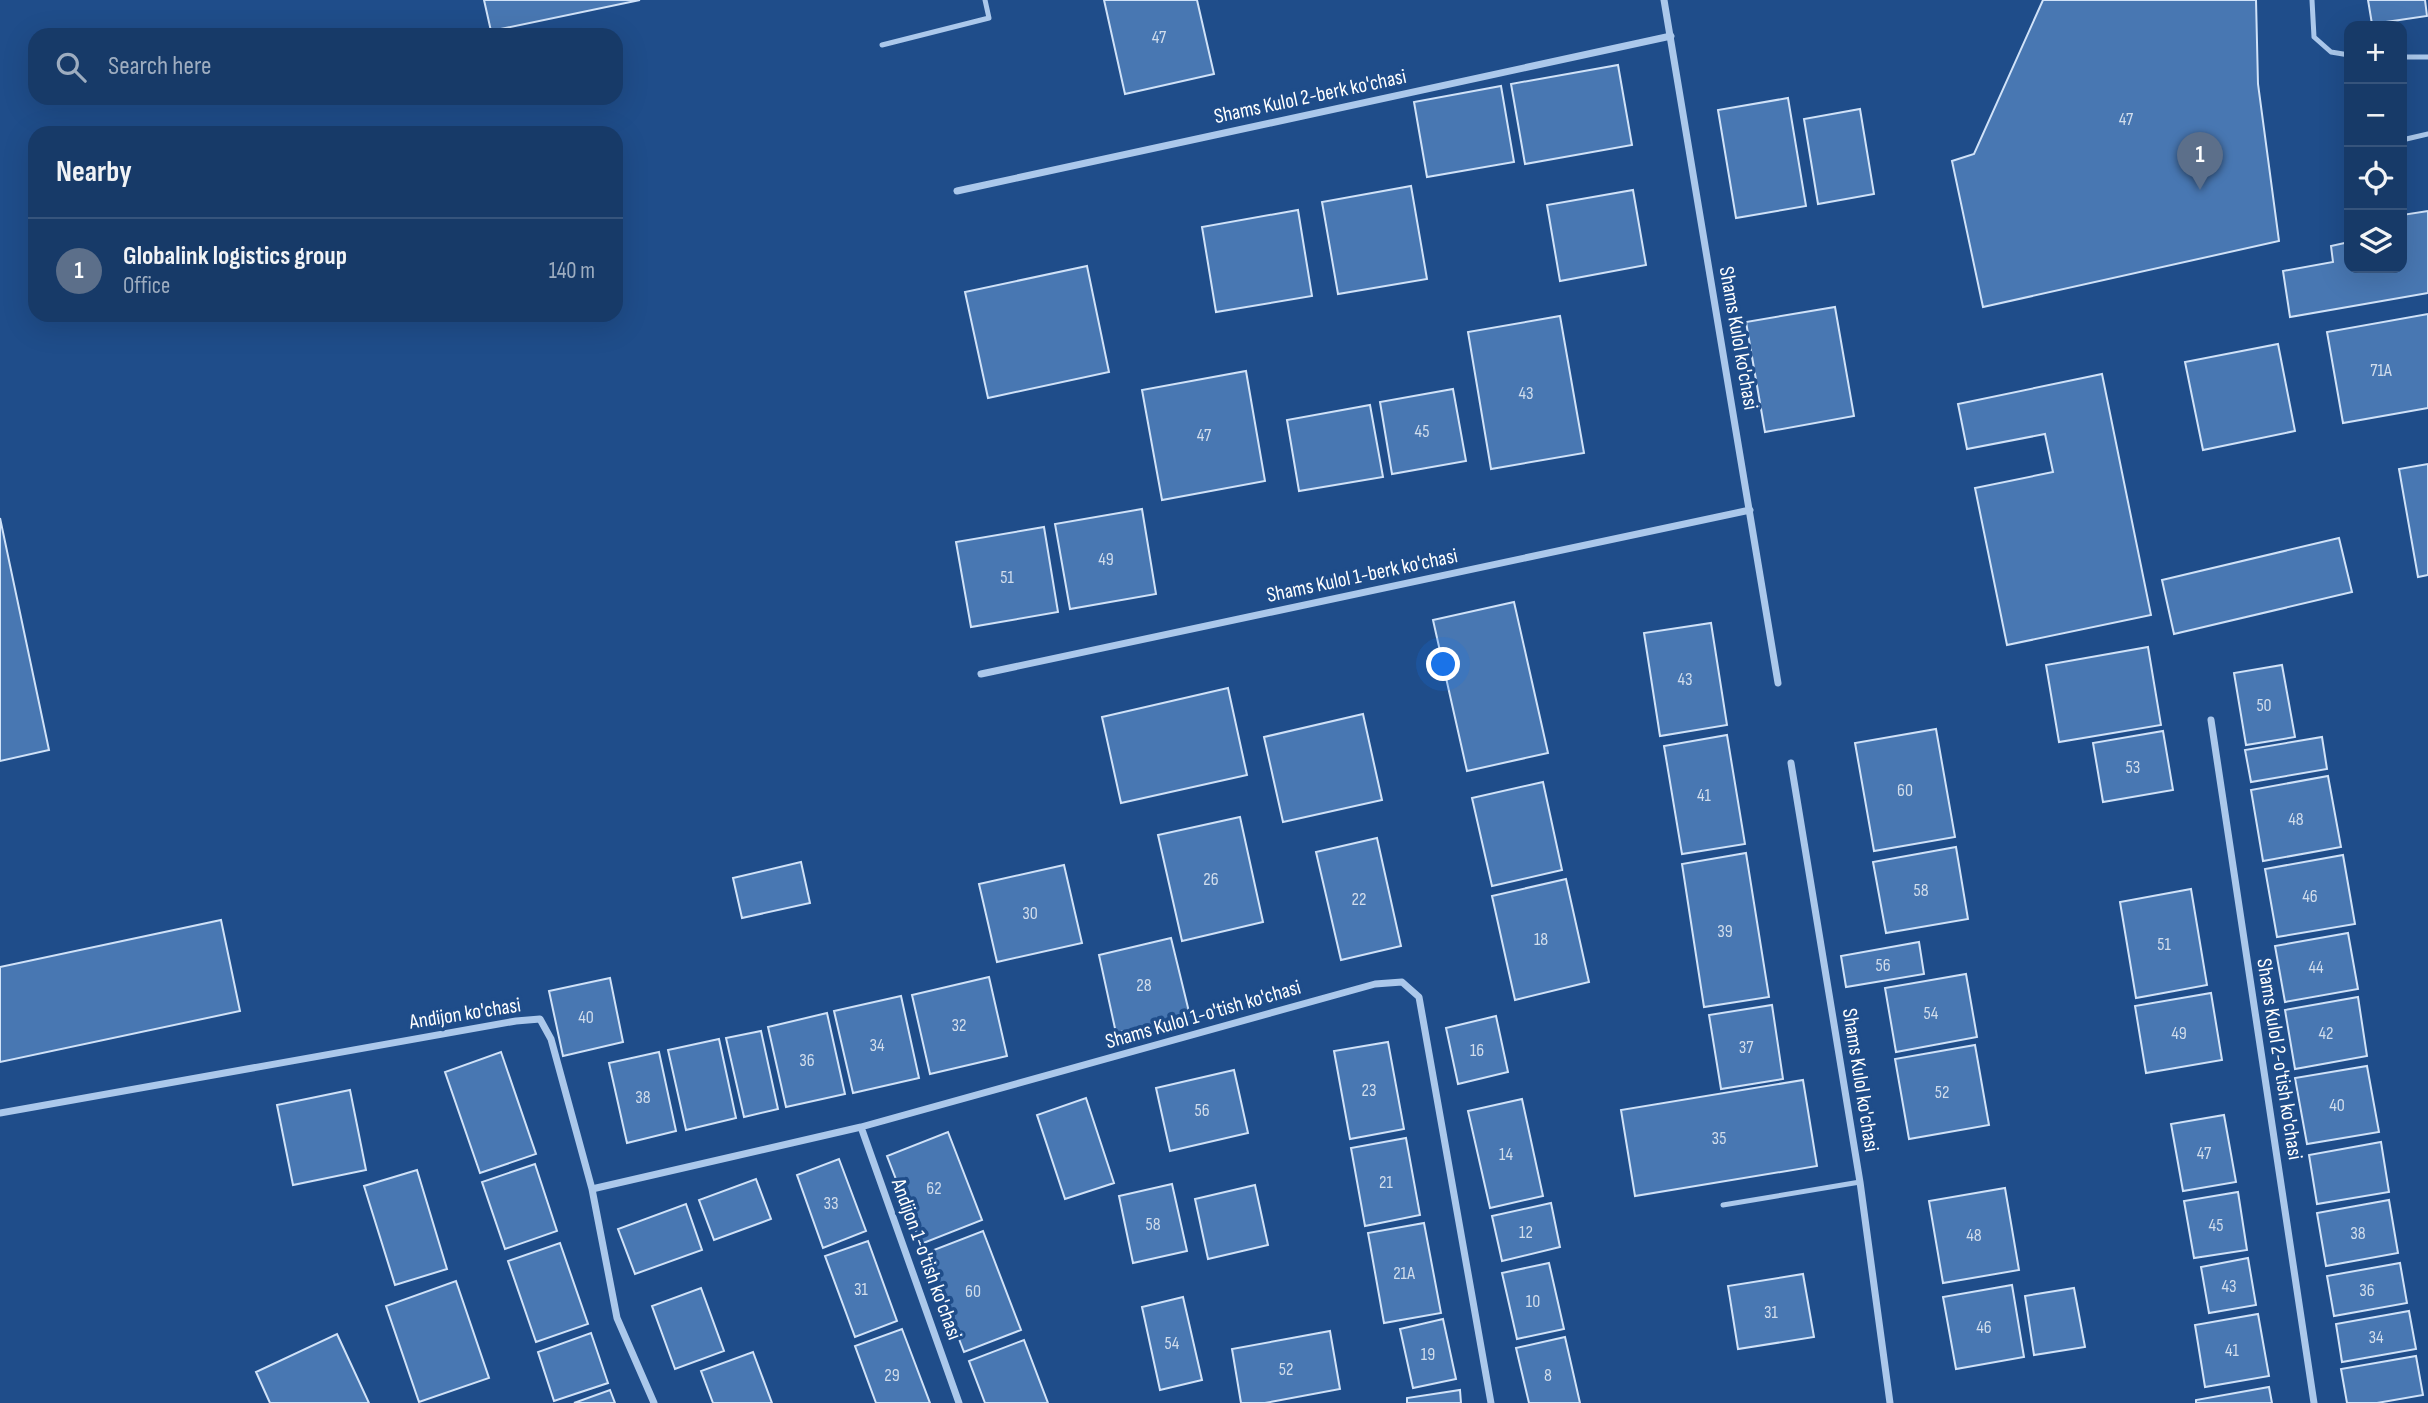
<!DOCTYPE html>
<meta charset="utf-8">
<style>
:root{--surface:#173a68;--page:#20416e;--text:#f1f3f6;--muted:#9eadc0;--line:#36547c;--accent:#f9d16b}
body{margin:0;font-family:"Sofia Sans Condensed",sans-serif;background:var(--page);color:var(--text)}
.controls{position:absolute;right:21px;top:21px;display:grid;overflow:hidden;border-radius:14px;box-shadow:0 7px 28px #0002}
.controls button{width:63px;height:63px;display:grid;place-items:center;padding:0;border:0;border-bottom:2px solid var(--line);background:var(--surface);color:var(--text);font:35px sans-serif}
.you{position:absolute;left:1444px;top:665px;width:24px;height:24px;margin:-18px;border:5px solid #fff;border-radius:50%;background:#1a73e8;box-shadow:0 0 0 10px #1a73e833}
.badge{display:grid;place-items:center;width:46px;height:46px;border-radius:50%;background:var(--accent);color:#fff;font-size:23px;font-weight:700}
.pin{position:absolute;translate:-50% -58px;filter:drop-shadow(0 2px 4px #0008)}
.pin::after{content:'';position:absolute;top:37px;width:24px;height:21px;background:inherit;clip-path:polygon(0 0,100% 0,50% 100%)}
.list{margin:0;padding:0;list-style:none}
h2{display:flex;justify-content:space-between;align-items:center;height:91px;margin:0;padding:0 28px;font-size:30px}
h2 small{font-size:23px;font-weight:400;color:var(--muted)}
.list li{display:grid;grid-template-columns:46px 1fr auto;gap:21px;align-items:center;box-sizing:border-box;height:105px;padding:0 28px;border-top:2px solid var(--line)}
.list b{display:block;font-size:26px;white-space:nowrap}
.list p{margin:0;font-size:23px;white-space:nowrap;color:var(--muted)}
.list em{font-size:23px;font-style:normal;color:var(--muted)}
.icon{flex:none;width:38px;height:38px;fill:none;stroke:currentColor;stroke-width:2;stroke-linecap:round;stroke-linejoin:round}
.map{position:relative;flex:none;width:2428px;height:1403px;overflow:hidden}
.search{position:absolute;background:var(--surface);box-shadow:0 7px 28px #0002;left:28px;top:28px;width:595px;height:77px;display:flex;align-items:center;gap:18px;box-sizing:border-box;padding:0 24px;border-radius:21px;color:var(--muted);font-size:26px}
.panel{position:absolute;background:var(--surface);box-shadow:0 7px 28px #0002;left:28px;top:126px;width:595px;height:196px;border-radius:21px}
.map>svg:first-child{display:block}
</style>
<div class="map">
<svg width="2428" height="1403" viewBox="0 0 2428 1403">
<rect width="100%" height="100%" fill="#1f4d8a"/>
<path fill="#4877b2" stroke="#d0e2f8" stroke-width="2" d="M484,0H640L491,31Z
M1104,0H1197L1214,74L1125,94Z
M2043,0H2256L2258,84L2279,241L1983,307L1952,161L1974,154Z
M2368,0H2425L2427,16L2372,24Z
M1618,65L1632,145L1525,164L1511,84Z
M1501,86L1514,162L1427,177L1414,102Z
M1788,98L1806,206L1736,218L1718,110Z
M1860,109L1874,194L1818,204L1804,119Z
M1411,186L1427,279L1338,294L1322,202Z
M1633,190L1646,265L1560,281L1547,205Z
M1298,210L1312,296L1216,312L1202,227Z
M2428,211V293L2290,317L2283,271L2333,262L2331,246L2349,242V268H2402V215Z
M1087,266L1109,372L988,398L965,292Z
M1835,307L1854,416L1765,432L1746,322Z
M2428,314V408L2343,423L2327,332Z
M1560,316L1584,453L1491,469L1468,332Z
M2278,344L2295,431L2203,450L2185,362Z
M1246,371L1265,481L1162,500L1142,390Z
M2102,374L2151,615L2007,645L1975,488L2053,472L2045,434L1967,449L1958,404Z
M1453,389L1466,461L1392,474L1380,402Z
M1370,405L1383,477L1299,491L1287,420Z
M2428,464V575L2418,577L2399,469Z
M1142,509L1156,594L1070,609L1055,524Z
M0,518L49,750L0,761Z
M1044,527L1058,612L971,627L956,542Z
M2339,538L2352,592L2174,634L2162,580Z
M1514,602L1548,753L1467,771L1433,620Z
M1711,623L1727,725L1660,736L1644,633Z
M2148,647L2161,725L2059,742L2046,665Z
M2282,665L2295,737L2246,745L2234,673Z
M1228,688L1247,775L1121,803L1102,717Z
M1363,714L1382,800L1283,822L1264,737Z
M1936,729L1955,837L1874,851L1855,743Z
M2163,731L2173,790L2103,802L2093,743Z
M1727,735L1745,844L1682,854L1664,746Z
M2322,737L2327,769L2251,782L2245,750Z
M2328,776L2341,847L2263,861L2251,790Z
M1543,782L1562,870L1492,886L1472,798Z
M1240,817L1263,922L1182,941L1158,835Z
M1377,838L1401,946L1341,960L1316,852Z
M1956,847L1968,919L1886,933L1873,862Z
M1746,853L1769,997L1704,1007L1682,864Z
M2343,855L2355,924L2277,937L2265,869Z
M801,862L810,903L742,918L733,878Z
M1064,865L1082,943L997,962L979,884Z
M1566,879L1589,982L1515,1000L1492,896Z
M2191,889L2207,985L2136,998L2120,902Z
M221,920L240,1011L0,1062V967Z
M2348,933L2358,989L2285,1002L2275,946Z
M1171,938L1190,1016L1116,1033L1099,955Z
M1919,942L1924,974L1846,987L1841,956Z
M1966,974L1977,1037L1896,1052L1885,988Z
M989,977L1007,1056L930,1074L912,995Z
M610,978L623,1042L563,1056L549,991Z
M2211,993L2222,1060L2146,1073L2135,1006Z
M901,996L919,1078L853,1093L834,1011Z
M2358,997L2367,1056L2295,1069L2285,1010Z
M1772,1005L1783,1079L1721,1089L1709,1015Z
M827,1013L845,1094L786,1107L768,1027Z
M1496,1016L1508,1072L1458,1084L1446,1028Z
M761,1031L778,1109L744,1117L726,1038Z
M719,1039L736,1118L686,1130L668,1050Z
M1388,1042L1404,1129L1350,1139L1334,1051Z
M1975,1045L1989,1125L1909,1139L1895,1059Z
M501,1052L536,1154L480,1173L445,1072Z
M659,1052L676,1131L627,1143L609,1063Z
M2367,1066L2379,1132L2307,1144L2295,1078Z
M1234,1070L1248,1133L1170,1151L1156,1088Z
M1803,1080L1817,1166L1635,1196L1621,1110Z
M350,1090L366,1170L293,1185L277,1105Z
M1086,1098L1114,1183L1065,1199L1037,1115Z
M1522,1099L1543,1196L1490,1208L1468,1111Z
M2224,1115L2236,1182L2183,1191L2171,1124Z
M948,1132L982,1220L921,1244L887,1156Z
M1406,1138L1420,1215L1365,1226L1351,1148Z
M2381,1142L2389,1192L2317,1204L2309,1155Z
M839,1159L866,1231L823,1248L797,1175Z
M535,1164L557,1231L505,1249L482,1182Z
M417,1170L447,1269L395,1285L364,1186Z
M756,1179L771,1219L714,1240L699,1200Z
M1172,1184L1187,1251L1133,1263L1119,1196Z
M1255,1185L1268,1245L1208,1259L1195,1199Z
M2005,1188L2019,1270L1943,1283L1929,1201Z
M2238,1192L2247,1250L2194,1258L2184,1201Z
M2389,1200L2398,1253L2326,1266L2317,1213Z
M1551,1203L1560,1247L1502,1261L1492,1216Z
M686,1204L702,1250L635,1274L618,1229Z
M1424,1223L1441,1313L1384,1323L1368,1233Z
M983,1231L1021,1330L964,1352L926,1253Z
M868,1241L897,1321L855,1337L825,1256Z
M560,1243L588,1324L536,1342L508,1261Z
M2248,1258L2256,1305L2209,1313L2201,1267Z
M1549,1263L1564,1329L1517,1339L1502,1273Z
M2400,1263L2407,1303L2334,1316L2327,1276Z
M1803,1274L1814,1337L1738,1349L1728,1286Z
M456,1281L489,1378L419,1402L386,1306Z
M2012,1285L2024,1357L1956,1369L1943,1297Z
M701,1288L724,1351L675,1369L652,1306Z
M2074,1288L2085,1347L2034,1355L2025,1296Z
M1183,1297L1202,1380L1160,1390L1142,1307Z
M2409,1311L2416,1349L2342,1362L2336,1324Z
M2258,1314L2269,1376L2205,1387L2195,1325Z
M1443,1319L1456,1379L1413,1388L1400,1329Z
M902,1329L930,1403H876L855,1346Z
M1330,1331L1340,1389L1265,1403H1241L1232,1349Z
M591,1333L608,1383L554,1401L538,1352Z
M337,1334L369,1403H270L256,1372Z
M1565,1337L1580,1403H1529L1516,1348Z
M1024,1340L1048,1403H985L969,1361Z
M753,1352L772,1403H713L701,1371Z
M2416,1356L2423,1395L2377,1403H2347L2341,1369Z
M2269,1387L2272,1403H2196V1400Z
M610,1390L615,1403H574Z
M1460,1390L1461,1403H1407V1398Z"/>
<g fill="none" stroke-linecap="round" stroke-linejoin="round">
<path stroke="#abc8eb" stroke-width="5" d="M2312,0L2314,37L2331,52L2349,55
M882,45L989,18L985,0
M2402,57H2428
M2402,140L2428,134
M1723,1205L1860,1182"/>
<path stroke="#abc8eb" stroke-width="7" d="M1664,0L1778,683
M957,191L1671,36
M981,674L1750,510
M2211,720L2314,1403
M1791,763L1860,1182L1890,1403
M0,1113L516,1021L540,1019L551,1039L592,1189L617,1318L654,1403
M861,1127L959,1403
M592,1189L861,1127L1375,984L1402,982L1419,997L1491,1403"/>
</g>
<g text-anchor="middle" stroke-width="7" stroke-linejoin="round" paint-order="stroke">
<g font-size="18" fill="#d1ddec">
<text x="1159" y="43">47</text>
<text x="2126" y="125">47</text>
<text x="2381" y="376">71A</text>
<text x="1526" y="399">43</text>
<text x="1422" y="437">45</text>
<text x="1204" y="441">47</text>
<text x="1106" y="565">49</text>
<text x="1007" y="583">51</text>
<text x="1685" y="685">43</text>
<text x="2264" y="711">50</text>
<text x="2133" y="773">53</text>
<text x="1905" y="796">60</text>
<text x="1704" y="801">41</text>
<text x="2296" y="825">48</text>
<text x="1211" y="885">26</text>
<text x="1921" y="896">58</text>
<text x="2310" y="902">46</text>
<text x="1359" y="905">22</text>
<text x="1030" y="919">30</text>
<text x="1725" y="937">39</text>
<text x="1541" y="945">18</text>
<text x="2164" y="950">51</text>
<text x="1883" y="971">56</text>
<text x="2316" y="973">44</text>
<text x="1144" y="991">28</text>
<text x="1931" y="1019">54</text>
<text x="586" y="1023">40</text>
<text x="959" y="1031">32</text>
<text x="2179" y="1039">49</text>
<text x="2326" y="1039">42</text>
<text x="877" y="1051">34</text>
<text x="1746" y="1053">37</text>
<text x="1477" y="1056">16</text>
<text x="807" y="1066">36</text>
<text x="1369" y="1096">23</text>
<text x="1942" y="1098">52</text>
<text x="643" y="1103">38</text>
<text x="2337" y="1111">40</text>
<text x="1202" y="1116">56</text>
<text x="1719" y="1144">35</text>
<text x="2204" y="1159">47</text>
<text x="1506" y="1160">14</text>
<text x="1386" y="1188">21</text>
<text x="934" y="1194">62</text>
<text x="831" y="1209">33</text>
<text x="1153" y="1230">58</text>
<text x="2216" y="1231">45</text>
<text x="1526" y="1238">12</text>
<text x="2358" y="1239">38</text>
<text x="1974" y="1241">48</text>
<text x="1404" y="1279">21A</text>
<text x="2229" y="1292">43</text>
<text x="861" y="1295">31</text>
<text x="2367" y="1296">36</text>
<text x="973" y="1297">60</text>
<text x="1533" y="1307">10</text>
<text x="1771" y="1318">31</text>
<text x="1984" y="1333">46</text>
<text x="2376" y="1343">34</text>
<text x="1172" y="1349">54</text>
<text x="2232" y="1356">41</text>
<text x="1428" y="1360">19</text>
<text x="1286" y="1375">52</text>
<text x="892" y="1381">29</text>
<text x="1548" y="1381">8</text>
</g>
<g font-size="21" fill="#fff" stroke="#1f4d8a">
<text transform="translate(1310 96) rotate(-12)" y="7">Shams Kulol 2-berk ko'chasi</text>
<text transform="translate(1739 338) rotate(80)" y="7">Shams Kulol ko'chasi</text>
<text transform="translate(1362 575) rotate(-12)" y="7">Shams Kulol 1-berk ko'chasi</text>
<text transform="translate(465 1013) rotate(-9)" y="7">Andijon ko'chasi</text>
<text transform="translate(1203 1014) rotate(-16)" y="7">Shams Kulol 1-o'tish ko'chasi</text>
<text transform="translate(2280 1059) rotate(81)" y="7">Shams Kulol 2-o'tish ko'chasi</text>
<text transform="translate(1861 1080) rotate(81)" y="7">Shams Kulol ko'chasi</text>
<text transform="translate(927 1259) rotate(70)" y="7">Andijon 1-o'tish ko'chasi</text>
</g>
</g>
</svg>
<div class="controls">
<button>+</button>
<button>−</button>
<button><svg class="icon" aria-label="locate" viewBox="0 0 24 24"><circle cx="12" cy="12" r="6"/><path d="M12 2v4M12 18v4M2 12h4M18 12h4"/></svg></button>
<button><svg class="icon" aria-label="layers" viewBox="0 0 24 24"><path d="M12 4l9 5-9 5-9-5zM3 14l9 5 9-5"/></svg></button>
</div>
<div class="you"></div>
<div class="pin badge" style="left:2200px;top:190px;background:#5c6f8a">1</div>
<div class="search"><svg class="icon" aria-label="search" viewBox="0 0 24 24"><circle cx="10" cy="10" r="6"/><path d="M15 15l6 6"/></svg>Search here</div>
<section class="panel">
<h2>Nearby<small></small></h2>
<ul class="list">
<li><span class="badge" style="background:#5c6f8a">1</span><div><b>Globalink logistics group</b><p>Office</p></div><em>140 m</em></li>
</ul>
</section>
</div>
